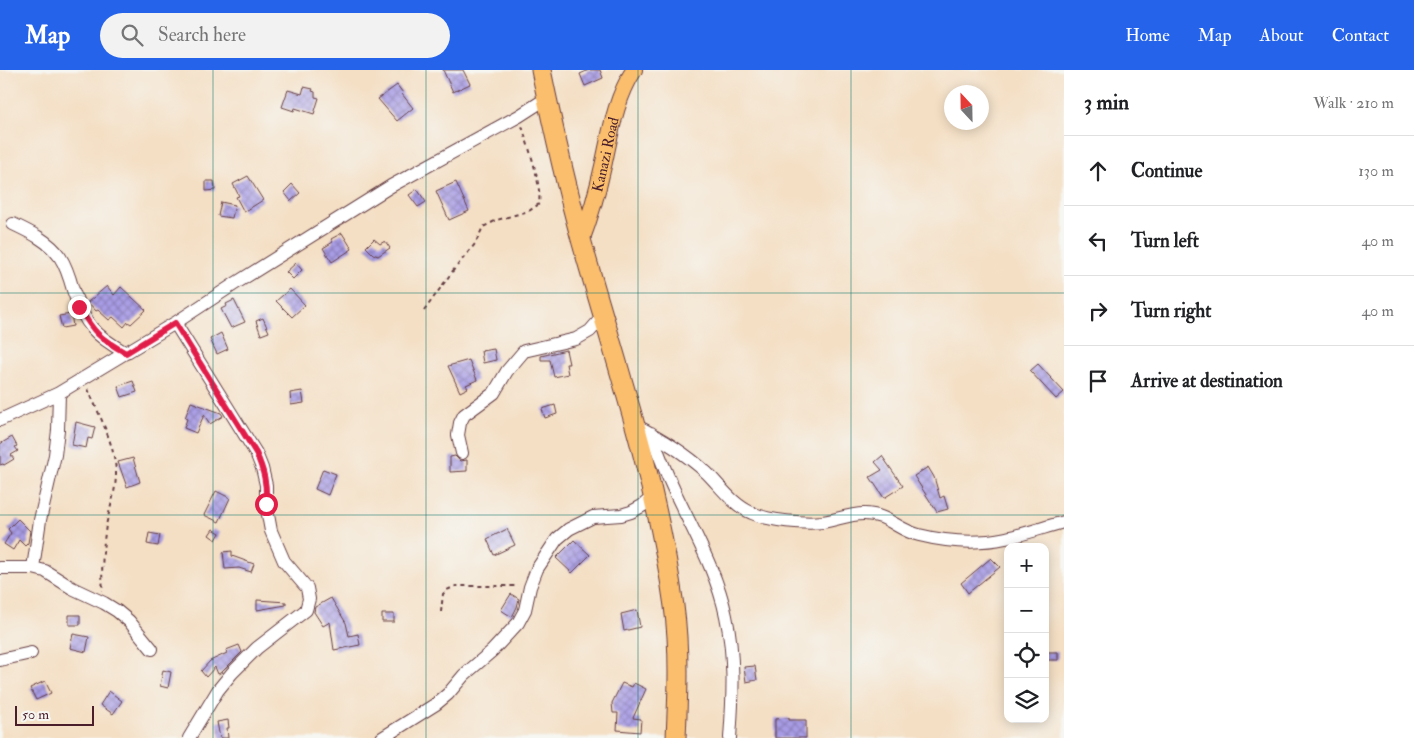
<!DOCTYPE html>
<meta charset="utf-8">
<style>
:root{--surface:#fff;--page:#f2f2f2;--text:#202124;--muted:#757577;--line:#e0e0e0;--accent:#2563eb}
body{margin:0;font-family:"IM FELL Double Pica",serif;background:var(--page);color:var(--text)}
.controls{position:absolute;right:15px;bottom:15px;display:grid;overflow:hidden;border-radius:10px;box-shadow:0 2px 12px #0003}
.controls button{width:45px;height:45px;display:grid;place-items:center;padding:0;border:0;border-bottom:1px solid var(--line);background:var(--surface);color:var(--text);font:25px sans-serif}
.compass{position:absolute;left:944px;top:15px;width:45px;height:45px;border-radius:50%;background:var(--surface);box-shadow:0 2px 12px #0003;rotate:338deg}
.scale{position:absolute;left:15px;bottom:12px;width:79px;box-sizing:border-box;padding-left:5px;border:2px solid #4a1f2b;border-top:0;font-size:14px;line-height:18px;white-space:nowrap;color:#4a1f2b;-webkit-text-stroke:4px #f6f6f2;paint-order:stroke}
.stop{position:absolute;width:15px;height:15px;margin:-11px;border:4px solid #e11d48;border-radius:50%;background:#fff}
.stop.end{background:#e11d48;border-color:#fff;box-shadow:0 1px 5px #0008}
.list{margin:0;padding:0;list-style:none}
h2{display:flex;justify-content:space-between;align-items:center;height:65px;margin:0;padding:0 20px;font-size:21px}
h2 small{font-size:16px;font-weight:400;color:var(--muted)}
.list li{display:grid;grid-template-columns:32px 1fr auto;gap:15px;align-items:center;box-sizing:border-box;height:70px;padding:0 20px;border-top:1px solid var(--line)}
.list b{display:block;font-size:19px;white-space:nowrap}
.list em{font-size:16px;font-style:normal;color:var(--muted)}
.icon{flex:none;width:28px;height:28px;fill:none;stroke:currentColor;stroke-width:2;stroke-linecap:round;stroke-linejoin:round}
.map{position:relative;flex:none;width:1064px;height:668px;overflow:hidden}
header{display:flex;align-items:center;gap:30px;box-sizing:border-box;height:70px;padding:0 25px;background:var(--accent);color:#fff}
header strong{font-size:24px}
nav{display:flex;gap:28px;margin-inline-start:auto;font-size:18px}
.search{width:350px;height:45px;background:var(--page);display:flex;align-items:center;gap:12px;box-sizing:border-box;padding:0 18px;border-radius:28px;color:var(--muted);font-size:19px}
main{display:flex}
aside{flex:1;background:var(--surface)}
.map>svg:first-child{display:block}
</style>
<header>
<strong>Map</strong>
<div class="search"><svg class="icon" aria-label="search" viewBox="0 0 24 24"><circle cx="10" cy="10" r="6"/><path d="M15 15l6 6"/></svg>Search here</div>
<nav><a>Home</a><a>Map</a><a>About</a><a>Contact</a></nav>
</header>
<main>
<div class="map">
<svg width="1064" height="668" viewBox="0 0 1064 668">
<defs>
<pattern id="building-cross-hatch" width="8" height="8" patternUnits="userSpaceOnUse" patternTransform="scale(1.25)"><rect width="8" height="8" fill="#a89ce5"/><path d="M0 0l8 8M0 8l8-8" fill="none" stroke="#8b7fba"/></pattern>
</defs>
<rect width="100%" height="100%" fill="#f6f6f2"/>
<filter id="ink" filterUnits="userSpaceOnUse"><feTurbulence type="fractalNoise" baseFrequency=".02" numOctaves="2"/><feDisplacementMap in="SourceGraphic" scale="10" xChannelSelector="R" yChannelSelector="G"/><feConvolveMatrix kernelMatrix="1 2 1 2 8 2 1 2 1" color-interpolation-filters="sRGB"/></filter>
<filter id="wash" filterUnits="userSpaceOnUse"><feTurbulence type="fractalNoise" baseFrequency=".0096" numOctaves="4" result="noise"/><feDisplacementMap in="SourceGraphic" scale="20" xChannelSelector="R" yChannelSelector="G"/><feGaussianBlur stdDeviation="1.12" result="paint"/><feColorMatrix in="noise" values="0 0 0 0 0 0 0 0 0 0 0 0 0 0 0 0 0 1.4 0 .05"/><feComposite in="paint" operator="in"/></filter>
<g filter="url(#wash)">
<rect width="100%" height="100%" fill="#f4dfc4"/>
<g id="blocks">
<path fill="url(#building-cross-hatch)" d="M443,0H463L470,14L453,22Z
M589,0H600L603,8L585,16L580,4Z
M397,15L403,23L402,24L413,38L397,51L378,29Z
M304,17L313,19L312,21L315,22V27L319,28L314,44L295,38L294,41L282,37L288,20L302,24Z
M248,106L263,130L244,142L236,127L239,126L233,114Z
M206,111H214L215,120L206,121Z
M456,112L469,141L449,150L436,121Z
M292,114L300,123L291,131L284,122Z
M417,119L426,132L418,137L409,125Z
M221,132L235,135L232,148L218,146Z
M342,163L352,179L332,192L323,178L333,172L331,169Z
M374,169L380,174L385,171L390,178L378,186L373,184L366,177Z
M296,193L302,200L293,209L286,202Z
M107,216L114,225L121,217L146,240L131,254L128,252L124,257L113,247L109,250L98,240L96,241L88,232Z
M290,219L305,235L292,247L276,231Z
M234,230L245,252L231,258L221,239L227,236L226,234Z
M71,244L73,256L62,258L59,246Z
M263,248L269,262L261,265L256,251Z
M221,263L228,279L217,284L210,269Z
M494,279L496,290L483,293L481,281Z
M566,280L569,294H566L568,304L554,307L550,290H541V286Z
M469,290L477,310L466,315L468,318L460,322L448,296Z
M1038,294L1064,322L1056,329L1030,301Z
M133,311L137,322L122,327L118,316Z
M302,321L304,333L291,335L290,323Z
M191,332L221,343L223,346L210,354L204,345L196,363L184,358L187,349L185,348Z
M555,335L557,344L545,348L542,339Z
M76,352L95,357L92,369L88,368L86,378L72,375Z
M12,367L17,376L15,377L18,381L11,385L14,389L4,395L3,394L0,395V374Z
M455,386L460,391L467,390V401L450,402V387Z
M882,386L903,416L884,428L870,407L882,400L875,392Z
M133,388L140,412L127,417L118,392Z
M928,397L934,407L940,428L944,426L948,439L937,442L914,406Z
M323,399L336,404L328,425L315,419Z
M216,421L230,428L219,452L204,445Z
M18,449L30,461L28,473L25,476L19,470L13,480L4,474L11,463L8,459Z
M213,459L220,463L216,470L209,465Z
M507,459L515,475L494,485L487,469Z
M149,463L160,465L158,476L147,474Z
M574,470L590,485L572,503L556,488Z
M232,481V486L254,494L251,502L239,498L225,499L223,482Z
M991,488L1000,497L968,523L961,513Z
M511,524L519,529L517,537L512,547L501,540Z
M331,528L346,553L349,566L358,564L360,575L334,580L330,552L323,556L314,542L315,537Z
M257,530L286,532V535L257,540Z
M637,540L640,557L624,561L621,544Z
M382,544H394V552H382Z
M69,545H80V555H69Z
M73,564L89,567L86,582L70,578Z
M239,575L242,582L222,602L218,604L215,597L206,607L201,601L210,591L227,583L226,580Z
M1045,582H1058V590H1045Z
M755,596L757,610L746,612L744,597Z
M163,600L171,602L168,618L160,616Z
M45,611L51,623L36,630L30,618Z
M622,613L632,617L634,613L646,619L633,648L641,649L640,662L617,660L618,643H613L612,633Z
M109,621L122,631L113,644L100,635Z
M789,648V650H806V668H775V649Z
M228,650L229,658H227L228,668H220L217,652Z"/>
</g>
</g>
<g filter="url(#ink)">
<use href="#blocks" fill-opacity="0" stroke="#643c42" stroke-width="1"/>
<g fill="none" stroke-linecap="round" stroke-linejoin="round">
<g stroke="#643c42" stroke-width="14">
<path id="minor" d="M13,154C30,162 49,171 60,187C66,196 70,209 73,220C85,255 94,265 126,283
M175,253L256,383L262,398L266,415V434L271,461L284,491L307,518L309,529L306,540L257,578L232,603L218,620L189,668
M0,350L59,323L175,253L236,213L391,116L519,46L547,28
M635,355C661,368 685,383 707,403C721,417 733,435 752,443C769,451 804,454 823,452C836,450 849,444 864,444C888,444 897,460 919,465C947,472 978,474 1006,468C1025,464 1045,457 1064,452
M651,363C658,382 665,401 674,420C693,461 717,502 726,546C735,587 733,627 730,668
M462,383L458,365L460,353L464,345L494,323L507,301L524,281L576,269L590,261L603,246
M0,498H33L45,501L72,518L104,533L117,541L129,551L152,579
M33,498L40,450L55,385L58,360L59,323
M0,590L31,583
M382,668L436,634L448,624L464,605L492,581L518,553L525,540L530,517L537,499L557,469L569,459L593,447L621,445L631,442L642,436L653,427"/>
</g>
<g stroke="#643c42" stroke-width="18">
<g id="major">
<path id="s1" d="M581,171C591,145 598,119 604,92C611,60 616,28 634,0"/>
</g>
</g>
<g stroke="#643c42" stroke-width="21">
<path id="highway" d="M541,0C553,58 566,116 582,173C616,293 657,412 674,536C680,580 678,624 676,668"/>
</g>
<path stroke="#643c42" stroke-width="2" stroke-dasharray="4 4" stroke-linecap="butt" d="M424,241L452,202L475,174L483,157L497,150L529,141L539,134C542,114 528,76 522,56
M88,319C99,345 115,374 116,403C116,421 110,438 106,455C103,477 101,499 103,521
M441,542L443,524L447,520L456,516H517"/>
<use href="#minor" stroke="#fff" stroke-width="12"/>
<use href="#major" stroke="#fabe6d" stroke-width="16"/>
<use href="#highway" stroke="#fabe6d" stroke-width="19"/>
</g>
</g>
<g fill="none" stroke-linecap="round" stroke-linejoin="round" filter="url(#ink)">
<path stroke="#e11d48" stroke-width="6" d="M79,237C94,263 99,268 126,283L175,253L256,383C264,401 267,413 266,434"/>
</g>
<path fill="none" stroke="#0f766e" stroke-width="1" stroke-opacity="0.55" d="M213,0V668M426,0V668M638,0V668M851,0V668M0,223H1064M0,445H1064"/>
<g text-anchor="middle" stroke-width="5" stroke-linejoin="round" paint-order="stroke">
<g font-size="15" fill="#4a1f2b" stroke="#f6f6f2">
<text dy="5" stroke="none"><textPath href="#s1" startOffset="90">Kanazi Road</textPath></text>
</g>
</g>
</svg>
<div class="controls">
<button>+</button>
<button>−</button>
<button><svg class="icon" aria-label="locate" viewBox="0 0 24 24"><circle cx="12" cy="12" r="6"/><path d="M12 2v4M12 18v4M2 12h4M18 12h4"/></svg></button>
<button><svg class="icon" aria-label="layers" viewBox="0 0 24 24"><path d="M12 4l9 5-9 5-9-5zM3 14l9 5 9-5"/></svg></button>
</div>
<svg class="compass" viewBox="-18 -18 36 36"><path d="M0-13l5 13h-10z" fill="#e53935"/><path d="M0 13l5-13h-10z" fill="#757577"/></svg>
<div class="scale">50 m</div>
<div class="stop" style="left:266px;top:434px"></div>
<div class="stop end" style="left:79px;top:237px"></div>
</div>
<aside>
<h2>3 min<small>Walk · 210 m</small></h2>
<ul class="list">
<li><svg class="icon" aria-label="ahead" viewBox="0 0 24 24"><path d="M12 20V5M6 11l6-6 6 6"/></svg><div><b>Continue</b></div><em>130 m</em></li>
<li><svg class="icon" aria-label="left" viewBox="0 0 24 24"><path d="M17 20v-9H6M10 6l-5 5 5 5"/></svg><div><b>Turn left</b></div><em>40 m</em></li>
<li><svg class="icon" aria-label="right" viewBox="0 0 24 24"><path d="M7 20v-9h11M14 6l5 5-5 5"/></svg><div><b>Turn right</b></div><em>40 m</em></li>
<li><svg class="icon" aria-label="arrive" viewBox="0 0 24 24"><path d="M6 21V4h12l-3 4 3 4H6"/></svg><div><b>Arrive at destination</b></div></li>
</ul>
</aside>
</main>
